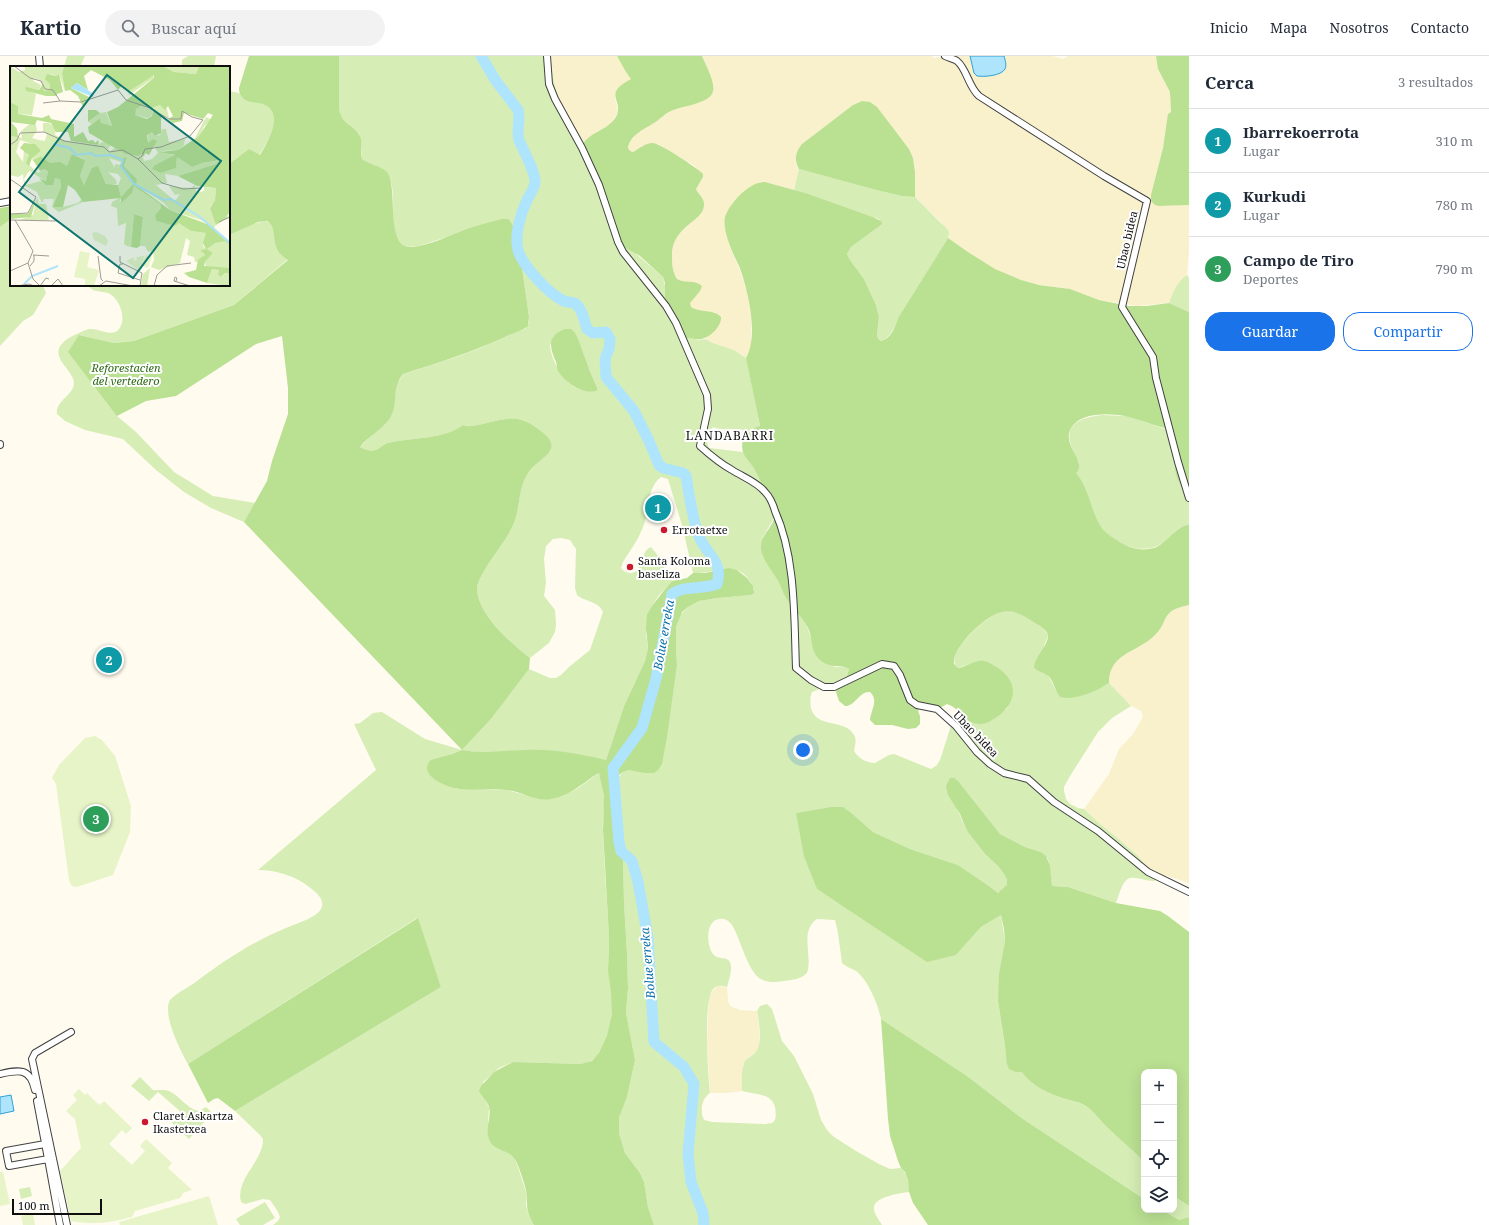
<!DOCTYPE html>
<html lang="es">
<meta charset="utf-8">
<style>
:root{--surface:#fff;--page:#f2f2f3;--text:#1f2937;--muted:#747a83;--line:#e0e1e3;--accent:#1a73e8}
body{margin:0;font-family:"Noto Serif",serif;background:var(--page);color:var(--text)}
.controls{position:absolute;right:12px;bottom:12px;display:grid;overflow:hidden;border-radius:8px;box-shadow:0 4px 16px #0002}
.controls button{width:36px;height:36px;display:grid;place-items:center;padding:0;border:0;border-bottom:1px solid var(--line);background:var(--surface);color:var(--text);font:20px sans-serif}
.scale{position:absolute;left:12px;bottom:10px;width:90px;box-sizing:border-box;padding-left:4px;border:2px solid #0e0e0e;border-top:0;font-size:11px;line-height:14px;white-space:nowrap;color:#0e0e0e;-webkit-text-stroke:3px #fff;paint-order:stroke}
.you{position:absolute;left:803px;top:694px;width:14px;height:14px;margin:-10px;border:3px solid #fff;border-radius:50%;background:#1a73e8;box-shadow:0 0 0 6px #1a73e833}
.badge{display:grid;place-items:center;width:26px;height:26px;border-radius:50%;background:var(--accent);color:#fff;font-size:13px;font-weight:700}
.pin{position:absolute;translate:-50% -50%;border:2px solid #fff;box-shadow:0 1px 4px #0006}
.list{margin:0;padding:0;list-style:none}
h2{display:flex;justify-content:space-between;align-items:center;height:52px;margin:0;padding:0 16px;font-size:17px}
h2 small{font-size:13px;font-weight:400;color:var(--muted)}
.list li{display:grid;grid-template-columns:26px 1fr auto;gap:12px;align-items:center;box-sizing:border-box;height:64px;padding:0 16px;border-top:1px solid var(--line)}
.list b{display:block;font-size:15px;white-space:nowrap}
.list p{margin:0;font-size:13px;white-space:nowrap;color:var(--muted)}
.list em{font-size:13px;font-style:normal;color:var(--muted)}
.actions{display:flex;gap:8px;padding:12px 16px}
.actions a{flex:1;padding:9px 0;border:1px solid var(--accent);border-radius:16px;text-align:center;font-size:14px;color:var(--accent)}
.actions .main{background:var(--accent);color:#fff}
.icon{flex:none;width:22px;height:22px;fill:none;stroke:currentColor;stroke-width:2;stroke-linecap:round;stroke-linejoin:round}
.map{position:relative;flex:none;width:1189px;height:1169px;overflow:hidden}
header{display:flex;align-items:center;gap:24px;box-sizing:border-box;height:56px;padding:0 20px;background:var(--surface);border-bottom:1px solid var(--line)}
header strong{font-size:19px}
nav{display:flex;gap:22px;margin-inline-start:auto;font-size:14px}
.search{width:280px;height:36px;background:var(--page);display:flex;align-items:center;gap:10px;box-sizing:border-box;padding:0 14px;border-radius:22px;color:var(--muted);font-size:15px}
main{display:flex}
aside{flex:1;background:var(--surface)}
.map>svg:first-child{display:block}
</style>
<header>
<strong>Kartio</strong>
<div class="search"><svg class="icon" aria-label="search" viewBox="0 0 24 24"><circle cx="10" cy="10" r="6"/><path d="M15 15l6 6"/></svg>Buscar aquí</div>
<nav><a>Inicio</a><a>Mapa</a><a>Nosotros</a><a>Contacto</a></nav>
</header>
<main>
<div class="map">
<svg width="1189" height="1169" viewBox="0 0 1189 1169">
<rect width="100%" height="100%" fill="#fffbef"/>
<path fill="#f8f1cc" d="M550,0H617L626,16L632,23L625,27L616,35L615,42L618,55L614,64L608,70L597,76L582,89L574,83L565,67L554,26Z
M702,0H931L935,2L944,0H970L977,20L979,21L997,18L1004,13L1005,10L1004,0H1053L1063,3L1068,0H1156L1158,13L1170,36L1171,57H1169L1163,92L1151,143L1159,150L1189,149V194L1187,219L1178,228L1169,247L1137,250L1099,244L1070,233L1034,228L1014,222L995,213L968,196L948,182L949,180L941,166L915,141V116L913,102L909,93L877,52L867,46L862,45L853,49L802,88L796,98V106L799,113L794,134L765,126L752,130L739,141L730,151L727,178L730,191L740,215L749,242L751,262V290L746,302L734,294L713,287L705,283L714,275L716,257L698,255L691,251L690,247L692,243L681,225L677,223L674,219L671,199L673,188L677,180L698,160L704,152V146L696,133L703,121L695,110L656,87L648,88L633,96L630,95L628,92L630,85L638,77L671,55L696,47L712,25Z
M1189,549V827L1167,820L1156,822L1133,795L1099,767L1084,753L1109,718L1119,693L1133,678L1143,661L1141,655L1131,650L1109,627L1111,612L1120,601L1138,591L1154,580L1169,557L1178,552Z
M718,930L727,931L728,945L730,950L740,954L757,955L759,971V991L756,996L749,1001L743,1008L742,1035L727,1037H710L707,985L709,942L712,935Z"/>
<path fill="#d6edb5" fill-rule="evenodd" d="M67,0H85L80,11H64Z
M188,0H216L214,11H182V4Z
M339,0H550L554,26L565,67L635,197L663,221L665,230L690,281L698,284L705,283L713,287L734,294L746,302L747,305L760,371L751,373L749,376C737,370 724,376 713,371C707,378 705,384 709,392L743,396C759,414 767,438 775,460L763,481L765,504L776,521L787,543L805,566L820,604L826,608L836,611H846L849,613L847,620L835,633L822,632L812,636C810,641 810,646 811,652C816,673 845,662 854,679C857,684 855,689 854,695C858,702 866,707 875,707L889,699L894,698L931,713L937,709L940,704L956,654C976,672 986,671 1005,654L1008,651L978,605L958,612C941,600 988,558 1001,556C1012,553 1021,558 1030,564C1037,568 1045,572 1048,580L1044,590L1046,618C1053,625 1054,634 1061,641C1077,643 1095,636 1109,627L1131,650L1112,662L1098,676L1070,720L1064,731V735L1066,743L1070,748L1078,752L1084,753L1099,767L1121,785L1137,799L1156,822L1155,825H1153C1146,825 1137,821 1130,822C1122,824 1119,840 1116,847L1068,831L1052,830L1048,803L1041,796L1025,791L1000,778L959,726L957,753L967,775L985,798L998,810L1007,822L1008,826L1006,831L998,837L989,830L958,809L910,793L873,776L846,753L830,751L796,757L817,833L856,858L956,899L981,871L1001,859L1005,886L998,945L1008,1010L1019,1016L1022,1015C1032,1030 1049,1038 1066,1043C1073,1045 1080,1046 1086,1050C1095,1056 1100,1065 1108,1072C1120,1084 1133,1094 1144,1106V1143L1023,1063L967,1020L881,963C878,948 868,924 856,915C851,912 846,911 842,907L838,877L835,864L817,863C799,875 813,900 807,917C801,923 792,924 784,925C778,926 769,927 763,924C748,919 741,883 732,869C729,865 725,862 719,863C705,865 706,891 714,899C718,904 727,900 730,906C733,913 729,924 727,931C722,929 717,929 713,933C703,945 708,1019 710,1037C701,1043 700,1055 704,1064L712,1066L765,1068L772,1067L775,1064C776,1060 776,1056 775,1051C771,1036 754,1039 742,1035C742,1026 741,1016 744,1007C746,1002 751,1001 755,997C763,989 759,965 757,955L760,950L767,948L772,953L782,985L794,1000L813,1038L821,1064L827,1074L834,1081L856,1095L879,1108L890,1113L901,1112C908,1119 909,1127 909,1136C900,1137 875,1141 874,1151C873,1157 879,1164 882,1169H654L648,1151L644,1126L640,1117L625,1097L619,1077V1062L627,1041L635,1004L626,957L628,932L627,898L624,846L623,803L616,745V733L617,723L623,716L629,714L639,715L663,702L677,609L676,591V571L680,559L688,551L699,545L718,542L751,539L754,533C740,500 718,518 693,517L682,469L668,423L661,421C646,432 650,455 643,471C638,484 630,495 623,506L621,512C624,515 625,516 629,517C645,518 639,495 651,491L656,497L672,525L659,539L652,550L646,578L648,592L645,605L624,650L606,704L588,700L533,694L476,696L462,694L446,700L456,733H461L507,734L539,743H550L563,740L578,732L599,717C601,724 603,732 604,740C605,751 602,763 603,774C604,809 607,844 609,880C609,889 608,898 608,907C609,926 615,945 611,964C609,981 601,1007 581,1008L513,1006L499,1012L483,1026L486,1045L489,1052L488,1066L497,1092L509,1097L515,1102L527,1139L526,1149L528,1157L534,1169H273L278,1165L280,1161L277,1154L270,1144L263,1143L245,1148L241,1146C235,1122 264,1105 263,1083L259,1078L235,1055L441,931L417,862L188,1008C180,994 162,958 170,944C177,937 185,933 193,928C222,906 252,886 286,872C295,868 316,862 321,853C326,844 316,836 309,831C296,820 276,814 258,814L376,714L354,668L360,667L373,657L382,656L425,683L462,694L491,663L529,613L550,622H556L561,619L569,611L590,594L603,556C599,545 585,546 577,539L575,532L576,493L570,484L561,482L553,483L546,490L544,503L546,527L544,540L555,554L556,568L555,576L549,587L530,602C511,587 479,560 477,534C476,522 499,494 506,482C511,474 515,466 517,457C520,444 520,430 527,419C535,402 567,396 541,375C517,356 504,363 478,369C473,370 468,371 463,369C443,384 412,381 388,387C383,388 380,393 375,394C371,396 364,393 360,391L392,358L397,328L403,318C429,310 455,302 480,292C495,286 510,278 525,273L529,267V261L521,204L518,197L514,176L493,166L419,190L406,191C384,181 400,137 388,119C383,110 371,109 362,103V87L343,64L340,60L339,52ZM550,288L589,313L598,334C593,334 587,335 582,334C566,331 550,304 550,288Z
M229,35L239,37C244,45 250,44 258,46C286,54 270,83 259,99L249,93L229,108Z
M799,113L876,134L902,140L915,141L948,174L949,177L948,182L898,262C895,271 891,280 882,285L879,283L877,278L879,261L876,249L864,223L850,204L847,198L851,191L881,169L879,163L794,134Z
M11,163V229H43L46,237L33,259L23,265L0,290V171Z
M265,165L270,167L272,170L281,199L288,203L234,249L134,285L114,287L80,279L117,360L136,376L174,416L213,440L255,447L244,466L211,452L184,436L156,414L123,383L85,374L65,365L57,358C55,345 74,339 74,327C74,313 45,300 66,284C70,281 86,273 90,273C99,272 113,282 119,273C127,263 120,244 110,238C102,234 93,238 88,229H229V179L253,168Z
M1187,219L1189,222V256L1169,247C1173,236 1177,226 1187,219Z
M1102,359L1127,360L1165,373L1168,374L1175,385V413L1180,427L1189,442V469C1178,468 1169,484 1159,489C1141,499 1114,488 1102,472C1092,458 1083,432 1075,416H1077L1079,406C1061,376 1068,363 1102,359Z
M140,1021L153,1034C158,1035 163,1033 169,1035C180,1040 187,1053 199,1055L206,1051L212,1057L189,1083L171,1066L180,1055L158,1036L149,1045L136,1034L131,1030Z
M30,1131L32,1140L21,1143L19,1133Z
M1174,1140L1189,1150V1161L1179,1164L1162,1154H1174Z
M265,1146L275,1162L263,1169H240L236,1163Z"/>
<path fill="#bae092" d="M249,0H339V52C341,69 352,67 359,79C364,86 360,95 362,103C369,108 381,110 387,116C399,131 384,194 412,191C428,190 451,179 467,173C478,169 491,166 502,163H508C519,173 514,192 521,204L529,261L528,270C522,275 513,277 505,281C472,296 438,307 403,318C391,333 399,347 390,362C382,374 368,380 360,391C364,393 371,396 375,394C380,393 383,388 388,387C412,381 443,384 463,369C468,371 473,370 478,369C504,363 517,356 541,375C568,396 535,402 527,419C520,430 520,444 517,457C515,466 511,474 506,482C499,494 476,522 477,534C479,560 511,587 530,602L529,613L504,646L491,663L462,694C483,698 506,694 527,694C553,693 580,698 606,704L624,650L645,605L648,592L646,572L647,559L652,550L665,533L672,525L687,522L693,517H705L729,512L737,514L747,522L753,530L754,537L751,539L718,542L699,545L688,551L682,556L676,571V591L677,609L667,681L662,708L658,714L654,717H645L629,714L623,716L619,719L617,726L616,745L623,803L624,846L627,898L628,932L626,957L635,1004L627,1041L619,1062V1077L625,1097L640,1117L644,1126L648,1151L654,1169H534C527,1156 527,1154 527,1140C527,1134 520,1114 517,1107C511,1093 499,1097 491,1087C483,1075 492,1063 489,1051C487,1044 482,1041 479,1035L481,1030L494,1016L513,1006L581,1008L592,1005L599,997L607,980L612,958L611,936L608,915L609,881L603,774L604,740L599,717C583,726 571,740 551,743C534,746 522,735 506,734C491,732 476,735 460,733C448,732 416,719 431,704L452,698L462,694L244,466L267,425L272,405L288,358V332L282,280L256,288L176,340L146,345L117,360L68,296L79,279L114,287L134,285L234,249L288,204C267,192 280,173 267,165L258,166L229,179V108L249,93L260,99C267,87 284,59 265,49C259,46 249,47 244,43C240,40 239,36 239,32Z
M617,0H702C706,10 715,25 713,35C711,48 679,50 669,56C665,58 661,62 657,65C647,72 630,78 628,92L630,95L633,96C639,93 645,87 653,87C658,86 699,113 703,118V121L696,133C698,138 705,143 704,149C704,166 670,170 672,202C672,209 673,217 677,223C685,228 695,223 702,230L700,235L690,247L691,251C700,257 714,253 721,261C722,270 710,282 701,283C695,284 691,281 685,282L665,242V227L663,221L640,200L626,192L621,187L582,89C590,76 608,74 616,61C625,44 601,39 631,23L626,16Z
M1156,0H1189V149L1159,150L1155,149L1151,145V139L1163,92L1168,58L1171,56L1170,36L1158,13Z
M862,45L870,46L877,51L909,93L913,102L915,116V141L902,140L876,134L799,113C794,103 795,97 802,88L853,49Z
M765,126L805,137L873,161L881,165L882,167L881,169L851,191L847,198L850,204L864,223L876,249L879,261L877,278L878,282L881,285C891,283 895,271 898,262L948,182L968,196L995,213L1021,224L1039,229L1070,233L1099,244L1129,250H1147L1169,247L1189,256V442C1184,435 1178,426 1176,418C1172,404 1181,385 1168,374C1164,371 1156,370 1151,368C1142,365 1134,362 1125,360C1109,357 1080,356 1071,372C1061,390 1088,405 1076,417C1090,434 1090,455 1102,472C1107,479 1114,482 1121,487C1132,493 1142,495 1154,492C1166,488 1178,468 1189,469V549C1159,555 1170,565 1154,580C1136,597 1109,597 1109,627C1097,635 1075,645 1060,641C1055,635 1054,625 1048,620C1044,616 1037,616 1034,611C1035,600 1048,590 1048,580C1047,574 1040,570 1035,567C1025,561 1015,553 1002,556C987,558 951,592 954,608L958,612C967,611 975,603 984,605C989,606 993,609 998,612C1019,626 1017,647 997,661C992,664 987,668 980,668C965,668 960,652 947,648L938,653L920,652L918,655L920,660V668L916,672L908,673L892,669H875L870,664C871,654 879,644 870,636C859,635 856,650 845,650L839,645L835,633L847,620L849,613C843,608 831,613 821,605C809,594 814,584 808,572C802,560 793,553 786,542C782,535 780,527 775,520C770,512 763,504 761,493C760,479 772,473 775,460C769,444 763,429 755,414C752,408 745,402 743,396C739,383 749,373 760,370L746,302C759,280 748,233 739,210C733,198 722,174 725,161C728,152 735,144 741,138C748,132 755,126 765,126Z
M11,150V163L0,171V152Z
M565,273H571L575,277L578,283L589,313L598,334C584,340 566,327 558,315C557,313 557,309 556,306C550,292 546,280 565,273Z
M950,722H954L959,726L1000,778L1025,791L1041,796L1046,800L1050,810L1052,830L1068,831L1116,847L1160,855L1168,860L1189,876V1150L1174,1140V1016H1144V1106C1133,1094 1120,1084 1108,1072C1100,1065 1095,1056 1086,1050C1080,1046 1073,1045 1066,1043C1049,1038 1032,1030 1022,1016H1016L1009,1013L1007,1008L1005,990L998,945L999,918L1005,886L1004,873L1001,859L981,871L956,899L927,906L817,833L804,800L796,757L830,751H843L850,756L873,776L910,793L958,809L989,830L998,837L1007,829V823L1004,818L998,810L985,798L967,775L960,758L948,739L946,730Z
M418,862L441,931L235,1055L218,1042L214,1043L208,1047L188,1008Z
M881,963L967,1020L1023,1063L1144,1143V1154H1162L1179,1164L1189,1161V1169H928L913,1147L909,1136L908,1124L905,1116L901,1112L898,1105L890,1080L888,1063Z"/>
<path fill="#e7f4c7" d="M95,680L102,684L115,700L131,750L130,776L113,819L77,831L72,830L69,824L56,728L52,722L59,709L85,682Z
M79,1033L85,1039L87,1037L97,1047L96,1049L98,1047L100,1049L104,1045L132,1072L126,1078L122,1074L109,1088L132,1109L145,1095L140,1090L146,1083L172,1107L168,1112L192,1134L183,1137L180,1142L135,1155L132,1161C110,1167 94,1169 71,1165L60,1115L81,1092L75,1063L66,1055L77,1044L73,1039Z
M0,1116H3L10,1148L0,1150Z
M209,1140L218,1169H120L119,1166Z
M33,1157L35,1169H23L21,1160Z"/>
<path fill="#aee4fc" stroke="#2fa1d9" d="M970,0H1004C1005,4 1007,9 1005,13C1001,20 984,21 977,20L974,17Z
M11,1039L14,1055L0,1058V1041Z"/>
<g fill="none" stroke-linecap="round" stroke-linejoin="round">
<path stroke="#aee4fc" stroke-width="11" d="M481,0L496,25L518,54C521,64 516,73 519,84C523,94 536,117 535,127C534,132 530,139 527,144C521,157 514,179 518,194C522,209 548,237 562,244C566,247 572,245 576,248C583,254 584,265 587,273L593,277L606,276L610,283L609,293L605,303L606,321L634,355L649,385L659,409L663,412L683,417L686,420C689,439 692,459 698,478C704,497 724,504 717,528C701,534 684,529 672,538L656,623L642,672L613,712L619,786L621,795L632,805L638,826L648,882L654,986L684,1011L694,1028L688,1098L691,1126L703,1157L704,1169"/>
<g stroke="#414141" stroke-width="8">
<path id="street" d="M39,0L40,11
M547,0L549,28L555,43L582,92L599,129L618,186L623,196L666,250L676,267L707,339L708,353L700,390C710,399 721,408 732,414C743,421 757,426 765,436C770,441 773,448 775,455C796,502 794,561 796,612L811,624L824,631H834L882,608L894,610L900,619L910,644L917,649L937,653L956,670L977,696L990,708L1004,717L1028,723L1054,746L1098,775L1148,816L1189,836
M945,0C949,2 954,3 957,5C967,13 968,30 979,40L1104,120L1147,145L1122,251L1153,301L1156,322L1178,406L1189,442
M0,147L11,145
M0,388V389
M0,1018C18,1014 30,1011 35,1034
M37,1045L48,1103L9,1110L6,1095L45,1088
M48,1103L60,1169
M67,1169L32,1003L35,997L71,976"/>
</g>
<use href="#street" stroke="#fff" stroke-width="6"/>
</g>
<g fill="#cb192e" stroke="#fff" stroke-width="1.5">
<circle cx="664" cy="474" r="4"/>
<circle cx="630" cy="511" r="4"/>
<circle cx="145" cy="1066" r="4"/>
</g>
<g text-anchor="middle" stroke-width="4" stroke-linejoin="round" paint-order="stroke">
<g font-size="11" fill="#0e0e0e" stroke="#fff">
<text transform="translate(1127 184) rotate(-77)" y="4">Ubao bidea</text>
<text transform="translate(976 678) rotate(46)" y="4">Ubao bidea</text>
</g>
<g font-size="11" font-style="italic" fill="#2f6c18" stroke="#fff">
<text x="126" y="316">Reforestacien<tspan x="126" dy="13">del vertedero</tspan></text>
</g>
<g font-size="11" fill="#0e0e0e" stroke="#fff" text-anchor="start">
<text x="672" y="478">Errotaetxe</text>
<text x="638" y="509">Santa Koloma<tspan x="638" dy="13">baseliza</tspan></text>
<text x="153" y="1064">Claret Askartza<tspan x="153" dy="13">Ikastetxea</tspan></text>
</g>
<g font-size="12" letter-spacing="1" fill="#0e0e0e" stroke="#fff">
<text x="730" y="384">LANDABARRI</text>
</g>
<g font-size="12" font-style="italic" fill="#0b70ac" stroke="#fff">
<text transform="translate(664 579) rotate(-80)" y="4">Bolue erreka</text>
<text transform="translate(648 907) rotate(-95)" y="4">Bolue erreka</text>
</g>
</g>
<g transform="translate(10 10)">
<rect width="220" height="220" fill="#fffbef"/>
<path d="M0,0L9,6L15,4V0H54L52,9L55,25L49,8L46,10L41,8L40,24L35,26L30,14L24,12L23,15L31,19L29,24L17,21L21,26L26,28L22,49L8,48V40L0,36ZM153,0H189L186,8L164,6ZM143,8L144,12L119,29L118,26ZM131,39L142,42L150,39L157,43L159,52L142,44V49L138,52L125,49V44ZM96,46L102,61L91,57L90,52L81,58L79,56L90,47ZM196,51L202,54L194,60L190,70L185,72ZM21,57L26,59L27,65L22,72L29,74L35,75L37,68L33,65V57H39L46,63L45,69L56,75L87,79L94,75L101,79L98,83L100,85L105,82L115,88L128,90L132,88L134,95L142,93L148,87L144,80L145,73L138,77V68L142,66L145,70L150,69L152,63H156L159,76L175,73L174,79L168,84L151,85L165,90L145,99L151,107L166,102L167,91L182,101L192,97L211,94L206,98L168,110L155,108L157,117L146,119L165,135L170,128L165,129L159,120L180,122L185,119L186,125L190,126L194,125V121L206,122L205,134L200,141L206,159L204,162L191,154L160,144L154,137L127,120L125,118L127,113L114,100L117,91L111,96L99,92L105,102V98L110,99L123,118L111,131L110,136L122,127L123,120L126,121L150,138L151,142L145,149L146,155L165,160L169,156L181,165L196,167L193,180L196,183L190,184L195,190L188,196H185L184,191L177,189L180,175L176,172L170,197L149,204L141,201L144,194L143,184H141H143L140,188L141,185L138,186L135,180H130L133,151L124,148L121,181L117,180L114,178L116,157L108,160L107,142L101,140L102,136L111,131L108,119L111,112L108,108L98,106L106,114L107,118L97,119L88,101L83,102L74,119L70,110L74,93L63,88L57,100L40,97L31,90L24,93V96L22,92L31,85L23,78L10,74L6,86L13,96L14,84L19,90L17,97L28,107L35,103L38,107L36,115L19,105L14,113L16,119L31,115L42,118L45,112H50L51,121L46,135L53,141L68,137L72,133L73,136L49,146L42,141L44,133H34L32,137L27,126L14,119L13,108L8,111L0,109V70L12,72L11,65ZM27,131L29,138H36L39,154H10L23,149ZM215,174L220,179V202H196L195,196L203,187L197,183L205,177ZM140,202L137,220H131L133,208ZM202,203L209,204L208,207L212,211L215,207L220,208V220L197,217Z" fill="#d6edb5"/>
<path d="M54,0H153L164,6L186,8L189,0H220V146L216,151L220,150L206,159L200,142L205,134L206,122L187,120L168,110L206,98L210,94L192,97L182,101L167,91L166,102L151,107L142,103L145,99L165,89L150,86L168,84L189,70L203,49L198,47L193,53L174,47L172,55L163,57L158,53L163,50L158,40L155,44L150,39L142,42L132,39L126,43L125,49L137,53L142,50L143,44L151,49V67L145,70L142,66L137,69L138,77L143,73L147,75L139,89L135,87L134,91L132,88L128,90L115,88L79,67L78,61L90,52L91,57L102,60L97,46L108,41L144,12V9L118,26L112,19L108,24L100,14L81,4L74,10L78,24L67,17L61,22L79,31L73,41L68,30L60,24L55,25L52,8ZM37,8L46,10L49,8L53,26L47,28V30H36L17,25L15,22L17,21L29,24L33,18L34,25L40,24V18L35,13ZM0,36L8,40V48L32,52L39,49L41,53L64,58V71L73,66L78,75L83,74L85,77L88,74L89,77L87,79L61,75L58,66H46L41,57L27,54L25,59L1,56L7,63L8,71L12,72L0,70ZM78,44H86L90,47L78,56ZM14,77L25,78L31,85L22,92L19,100L16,97L19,89L10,82ZM62,88L75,94L70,110L74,119L82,102L88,100L96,118L108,119L111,131L123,118L110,100L113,92L117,91L114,100L127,113L126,119L160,144L202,160L220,176V179L215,175L205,177L197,183L203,187L195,196L194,200L220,202V208L215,207L211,211L208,208L209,204L202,203L197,217L179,211L174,207L186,204L188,194L195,189L190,184L196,183L193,177L196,167L181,165L169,157L165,160L146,155L145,149L151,142L150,138L124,120L122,127L111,137V132L73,136L65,124L58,119L53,141H43L51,121L50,113L45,112L43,119H36L29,112L36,115L38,106L35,103L30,105L23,94L31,90L40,97L50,96L57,100ZM26,133L21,151L0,153V148H18ZM124,148L133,151L130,180L127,182L121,181Z" fill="#bae092"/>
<path d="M86,166L95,170L98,175L96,180L84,174L82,167ZM70,185L80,187L77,201L89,204L84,220H75V213L64,211ZM136,189L142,191L138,202L132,200L128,204L116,195L124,191V195L127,194L126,191L134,190L132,198Z" fill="#e7f4c7"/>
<path d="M67,17L84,28L83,31L61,22Z" fill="#aee4fc"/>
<path fill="none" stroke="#aee4fc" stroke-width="2" d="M43,78L60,82L66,89L81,87L85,90L101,89L113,94L111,100L124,118L154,134L161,133L190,151L220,177M14,218L22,210L48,200"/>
<path fill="none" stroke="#9f9c95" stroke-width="1" d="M4,0L20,12L31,15L35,23L43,24L50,35L71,36L108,24L116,34L140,42L159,53H171L172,45L182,51L193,54L180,70L151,81L135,83L132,90L128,93M33,37L50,35M0,79L7,74L10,67L34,66L54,75L94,81L99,86L113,84L128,93L152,117L173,123L191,122M0,113L26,131L18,147L0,148M0,154L47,155M5,154L23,185L18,197L23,213L30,220M209,156L220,151M23,189L39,190M88,190L91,213L93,215M110,190V196L132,207L130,220M113,198H110L108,207L130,214M20,200L24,195V189M0,205L18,197M166,215L167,212L165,211L164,215L180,220M7,220L19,218L24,220M30,220L36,212L39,213M41,220L48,213L53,220M89,220L96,215L123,220M144,220L147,209L157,200L181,197"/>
<path fill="#0f766e" fill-opacity="0.15" stroke="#0f766e" stroke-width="2" d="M97,9L211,95L123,212L9,126Z"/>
<rect width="220" height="220" fill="none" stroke="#0e0e0e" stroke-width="2"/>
</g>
</svg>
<div class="controls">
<button>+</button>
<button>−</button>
<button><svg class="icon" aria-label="locate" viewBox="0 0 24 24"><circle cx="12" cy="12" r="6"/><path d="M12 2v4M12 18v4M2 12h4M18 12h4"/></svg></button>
<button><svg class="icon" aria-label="layers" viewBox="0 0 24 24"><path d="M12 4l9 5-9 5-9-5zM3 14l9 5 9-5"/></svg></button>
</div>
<div class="scale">100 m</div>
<div class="you"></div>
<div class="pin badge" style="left:658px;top:452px;background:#0f9aa8">1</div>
<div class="pin badge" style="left:109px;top:604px;background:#0f9aa8">2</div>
<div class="pin badge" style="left:96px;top:763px;background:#2e9e5b">3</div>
</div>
<aside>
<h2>Cerca<small>3 resultados</small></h2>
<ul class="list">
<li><span class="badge" style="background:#0f9aa8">1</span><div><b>Ibarrekoerrota</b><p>Lugar</p></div><em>310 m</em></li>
<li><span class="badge" style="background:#0f9aa8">2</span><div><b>Kurkudi</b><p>Lugar</p></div><em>780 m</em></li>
<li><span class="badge" style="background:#2e9e5b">3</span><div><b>Campo de Tiro</b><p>Deportes</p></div><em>790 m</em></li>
</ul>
<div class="actions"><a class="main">Guardar</a><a>Compartir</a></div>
</aside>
</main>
